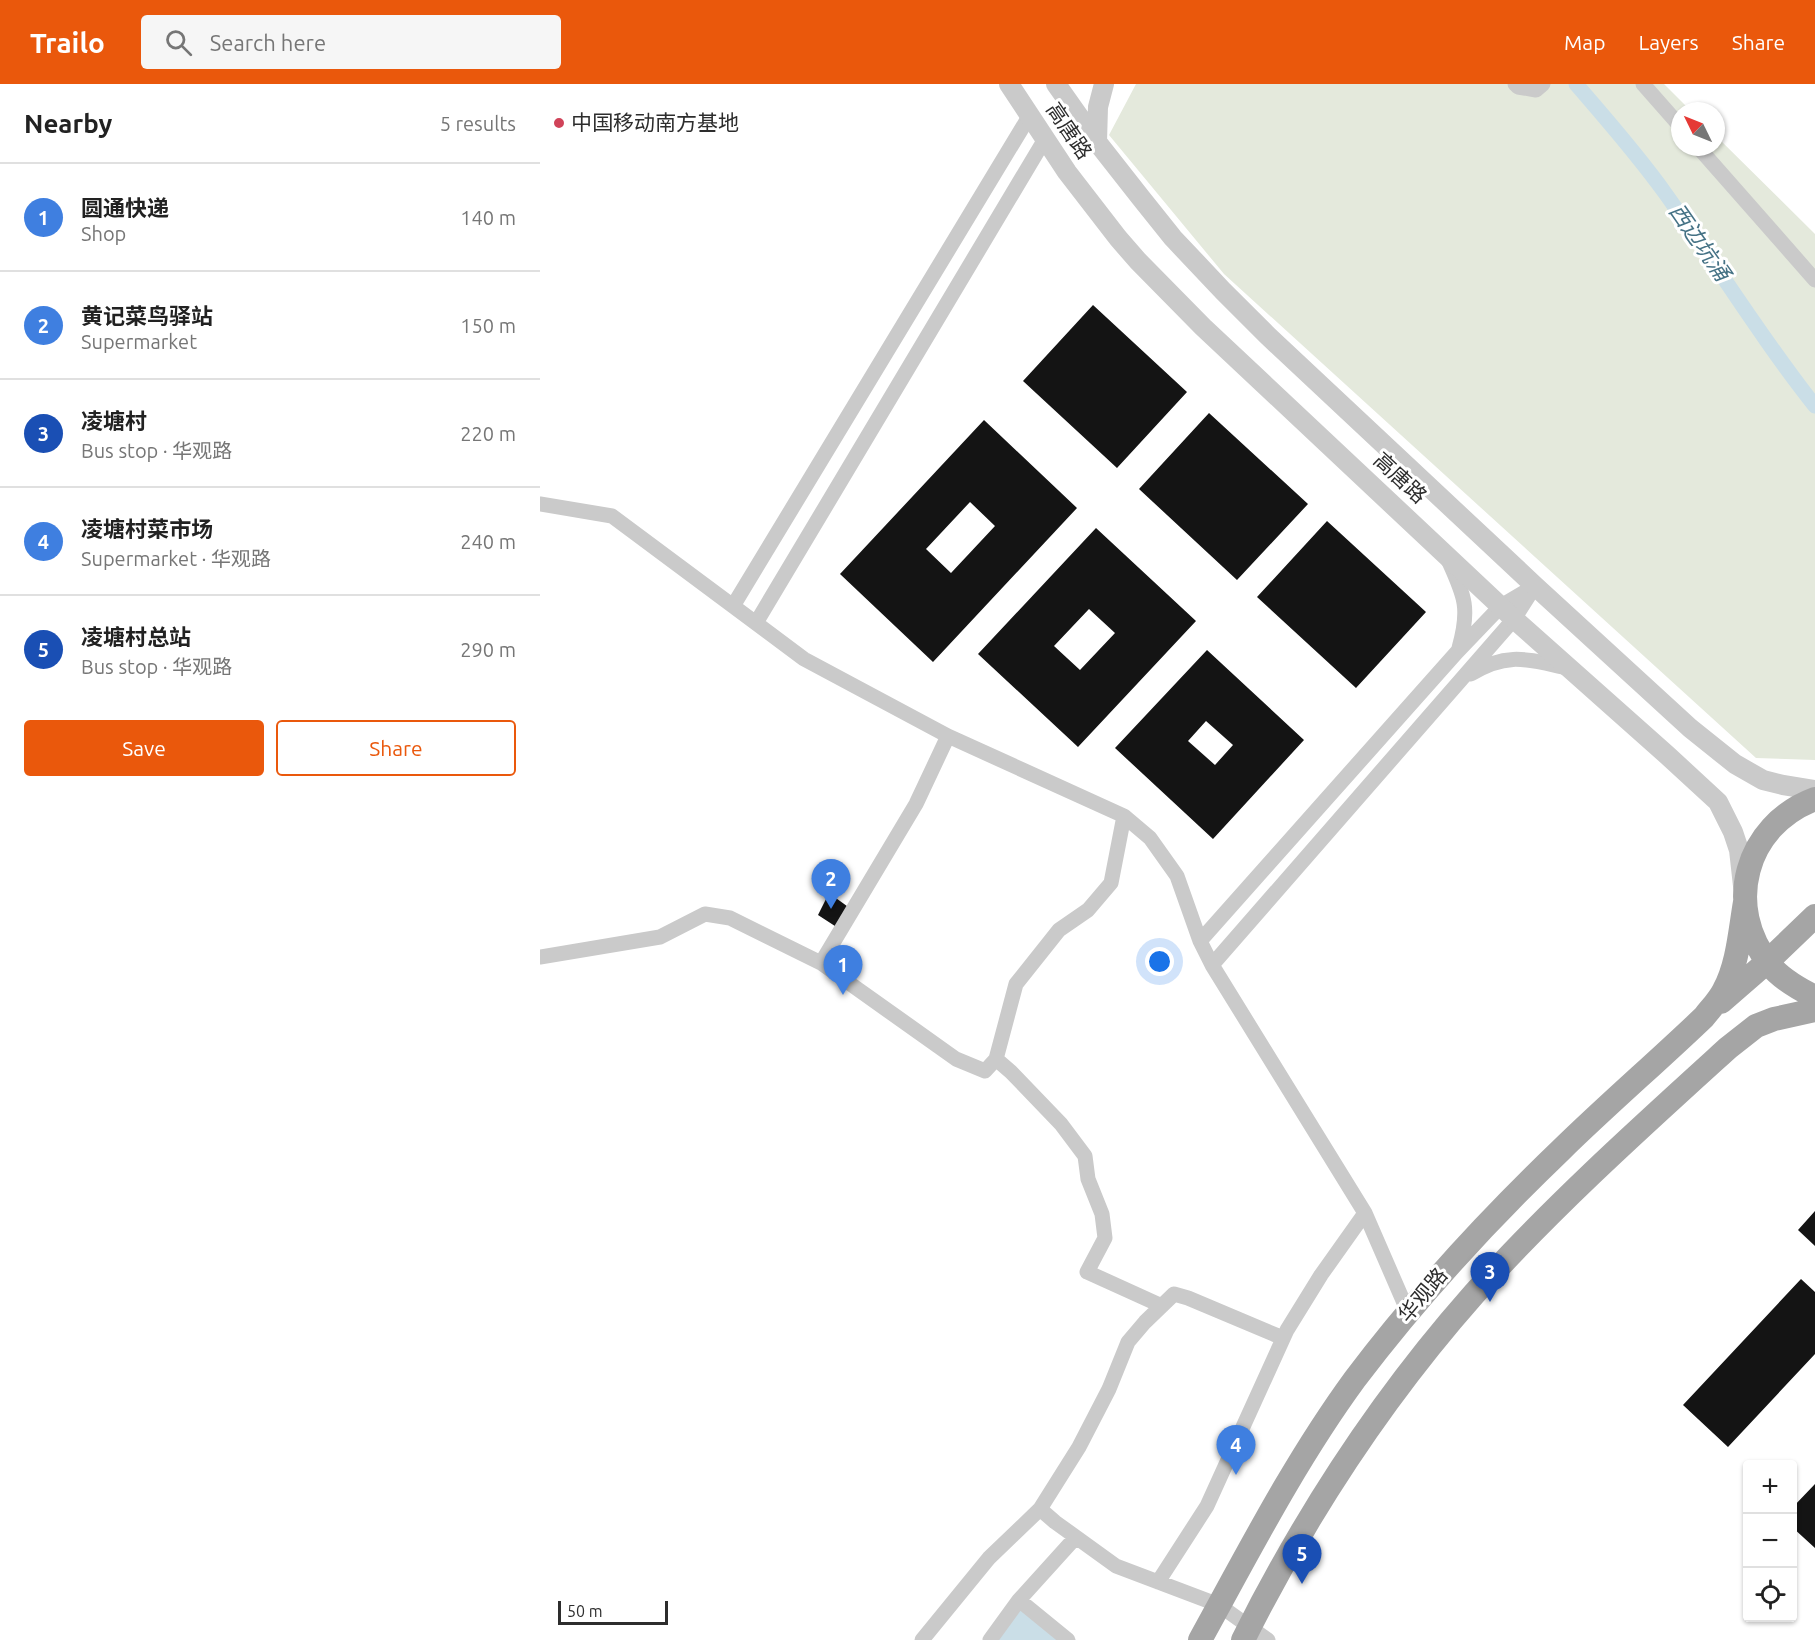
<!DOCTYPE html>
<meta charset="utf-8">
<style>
:root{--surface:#fff;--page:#f6f6f6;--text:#222;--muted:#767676;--line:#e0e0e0;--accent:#ea580c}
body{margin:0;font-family:Ubuntu,"Noto Sans SC",sans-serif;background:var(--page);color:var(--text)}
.controls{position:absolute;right:18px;bottom:18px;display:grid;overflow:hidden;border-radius:6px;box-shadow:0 2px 4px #0004}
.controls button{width:54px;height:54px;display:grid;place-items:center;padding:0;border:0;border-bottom:2px solid var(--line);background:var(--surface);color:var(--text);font:30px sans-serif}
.compass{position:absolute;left:1131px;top:18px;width:54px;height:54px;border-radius:50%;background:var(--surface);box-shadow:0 2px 4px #0004;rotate:313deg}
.scale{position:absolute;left:18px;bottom:15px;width:110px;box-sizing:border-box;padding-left:6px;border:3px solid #2d2d2d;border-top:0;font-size:16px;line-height:21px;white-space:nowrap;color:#2d2d2d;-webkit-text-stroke:4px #fff;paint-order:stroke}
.you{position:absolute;left:620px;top:878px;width:21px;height:21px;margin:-15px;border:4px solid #fff;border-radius:50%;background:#1a73e8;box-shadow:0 0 0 9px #1a73e833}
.badge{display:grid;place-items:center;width:39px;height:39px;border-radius:50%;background:var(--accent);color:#fff;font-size:20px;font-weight:700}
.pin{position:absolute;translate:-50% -50px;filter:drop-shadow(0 2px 3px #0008)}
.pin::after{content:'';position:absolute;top:32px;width:21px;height:18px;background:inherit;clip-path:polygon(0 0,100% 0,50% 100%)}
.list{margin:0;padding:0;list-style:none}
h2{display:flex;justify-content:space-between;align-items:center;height:78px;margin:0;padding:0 24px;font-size:26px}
h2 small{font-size:20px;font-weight:400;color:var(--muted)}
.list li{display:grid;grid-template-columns:39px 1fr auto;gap:18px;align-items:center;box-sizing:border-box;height:108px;padding:0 24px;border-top:2px solid var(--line)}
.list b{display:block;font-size:22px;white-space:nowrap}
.list p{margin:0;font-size:20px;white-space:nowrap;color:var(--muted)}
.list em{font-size:20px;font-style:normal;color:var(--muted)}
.actions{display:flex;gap:12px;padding:18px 24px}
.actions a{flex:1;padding:14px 0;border:2px solid var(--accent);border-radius:6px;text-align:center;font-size:21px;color:var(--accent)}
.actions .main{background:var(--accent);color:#fff}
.icon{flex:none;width:33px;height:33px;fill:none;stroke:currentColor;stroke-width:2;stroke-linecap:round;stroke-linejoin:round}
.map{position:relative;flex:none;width:1275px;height:1556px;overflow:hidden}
header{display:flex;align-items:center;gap:36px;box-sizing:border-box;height:84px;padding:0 30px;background:var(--accent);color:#fff}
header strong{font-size:28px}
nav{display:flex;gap:33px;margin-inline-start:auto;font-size:21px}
.search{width:420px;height:54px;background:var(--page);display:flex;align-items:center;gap:15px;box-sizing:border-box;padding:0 21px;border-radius:6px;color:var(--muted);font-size:22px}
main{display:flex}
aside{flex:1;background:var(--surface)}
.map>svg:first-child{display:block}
</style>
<header>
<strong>Trailo</strong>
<div class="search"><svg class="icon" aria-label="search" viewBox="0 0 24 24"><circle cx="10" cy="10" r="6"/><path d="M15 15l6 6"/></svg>Search here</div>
<nav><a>Map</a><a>Layers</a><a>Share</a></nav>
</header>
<main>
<aside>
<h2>Nearby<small>5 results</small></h2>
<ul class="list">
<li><span class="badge" style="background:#3f7fe0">1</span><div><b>圆通快递</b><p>Shop</p></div><em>140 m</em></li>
<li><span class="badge" style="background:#3f7fe0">2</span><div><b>黄记菜鸟驿站</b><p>Supermarket</p></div><em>150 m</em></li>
<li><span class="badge" style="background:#1a4fb4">3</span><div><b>凌塘村</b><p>Bus stop · 华观路</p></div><em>220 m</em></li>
<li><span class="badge" style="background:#3f7fe0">4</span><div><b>凌塘村菜市场</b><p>Supermarket · 华观路</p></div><em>240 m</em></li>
<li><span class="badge" style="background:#1a4fb4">5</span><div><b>凌塘村总站</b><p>Bus stop · 华观路</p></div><em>290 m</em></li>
</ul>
<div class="actions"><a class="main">Save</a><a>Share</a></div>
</aside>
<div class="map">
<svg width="1275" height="1556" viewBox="0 0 1275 1556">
<rect width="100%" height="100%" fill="#fff"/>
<path fill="#e4e9dc" d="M596,0H1124L1151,27H1140V63H1176V52L1275,150V676L1216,674L684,190L569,51Z"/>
<path fill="#cadee7" d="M480,1524L518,1556H457Z"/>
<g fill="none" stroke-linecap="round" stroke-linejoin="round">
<path stroke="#cadee7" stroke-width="15" d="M1036,0C1067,36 1098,71 1125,109C1176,180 1221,254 1275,322"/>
</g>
<path fill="#141414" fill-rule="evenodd" d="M553,221L647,308L577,384L483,297Z
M669,329L768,420L697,496L599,405Z
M444,336L537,424L393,578L300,490ZM430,418L455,442L411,489L386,465Z
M787,437L886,528L816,604L717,513Z
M556,444L656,537L538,663L438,570ZM549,525L575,549L540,586L514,562Z
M667,566L764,656L673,755L575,664ZM666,637L693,661L675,681L648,657Z
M289,809L311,825L298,844L278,831Z
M1275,1127V1162L1258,1146Z
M1261,1195L1275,1208V1270L1188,1363L1143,1321Z
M1275,1400V1464L1252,1443V1424Z"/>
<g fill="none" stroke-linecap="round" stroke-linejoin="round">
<path stroke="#cacaca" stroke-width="15" d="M975,0L978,3L996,6L1003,0
M1103,0L1140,42
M1158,63L1275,196
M0,420L72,432L264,575L408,652L584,732L610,754L637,792L660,857L672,881L825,1129L868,1228
M909,478C925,513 930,525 919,564
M193,522L490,31
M216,539L505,55
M931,590C968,567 989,576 1028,584
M660,857L917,568L961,522L995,502L974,535L672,881
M0,873L120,853L165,830L190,834L281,879L416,975L445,987L456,975L471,988L521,1040L545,1072L548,1095L562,1130L565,1154L547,1188L622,1222
M281,879L376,720L408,652
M456,975L476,900L519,846L548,826L571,799L584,732
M618,1498L667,1422L747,1246L781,1191L825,1129
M479,1516L528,1556
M382,1556L449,1474L500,1425
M450,1556L479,1516L536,1453
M728,1556L679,1521L576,1482L515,1438L500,1425L539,1363L569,1305L588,1258L605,1238L634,1210L648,1214L743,1254"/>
<path stroke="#cacaca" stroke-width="20" d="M469,0L527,88L578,154L598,177L663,243L974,535L1127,671L1178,718L1193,748L1199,766L1203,802
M516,0L557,58L601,114L633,154L683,207L727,251L995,502L1150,644L1195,680L1223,696L1243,701L1275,706
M557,58L558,23L564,0"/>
<path stroke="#a5a5a5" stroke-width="24" d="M1275,715C1205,741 1183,823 1230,881C1241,895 1259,905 1275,913
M1181,918L1227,878L1275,832
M660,1556C709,1467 755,1377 815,1295C877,1213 947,1137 1021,1066C1068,1020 1117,978 1164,933C1171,924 1179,916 1184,906C1198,880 1200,847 1205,818
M703,1556C765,1432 842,1314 934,1210C1012,1123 1101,1043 1188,964L1216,942L1234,935L1275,926"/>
</g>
<circle fill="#d04359" stroke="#fff" stroke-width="2" cx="19" cy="39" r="6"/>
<g text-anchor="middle" stroke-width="6" stroke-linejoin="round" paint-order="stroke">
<g font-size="21" fill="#2d2d2d" stroke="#fff" text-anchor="start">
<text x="31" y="46">中国移动南方基地</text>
</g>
<g font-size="21" fill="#2d2d2d" stroke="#fff">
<text transform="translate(529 47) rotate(56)" y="7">高唐路</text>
<text transform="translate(860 394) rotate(43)" y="7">高唐路</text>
<text transform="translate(883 1211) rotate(-50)" y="7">华观路</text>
</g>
<g font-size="22" font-style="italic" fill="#457285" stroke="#fff">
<text transform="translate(1160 158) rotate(55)" y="8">西边坑涌</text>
</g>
</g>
</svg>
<div class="controls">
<button>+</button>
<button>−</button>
<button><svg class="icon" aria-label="locate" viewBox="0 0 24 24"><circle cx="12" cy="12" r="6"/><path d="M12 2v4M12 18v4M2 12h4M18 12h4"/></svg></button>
</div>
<svg class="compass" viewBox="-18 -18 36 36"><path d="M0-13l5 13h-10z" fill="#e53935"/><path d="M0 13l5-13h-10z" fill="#767676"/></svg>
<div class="scale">50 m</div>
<div class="you"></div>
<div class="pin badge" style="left:303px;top:911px;background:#3f7fe0">1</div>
<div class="pin badge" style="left:291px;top:825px;background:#3f7fe0">2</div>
<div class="pin badge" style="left:950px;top:1218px;background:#1a4fb4">3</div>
<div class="pin badge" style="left:696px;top:1391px;background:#3f7fe0">4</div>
<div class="pin badge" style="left:762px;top:1500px;background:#1a4fb4">5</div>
</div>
</main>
